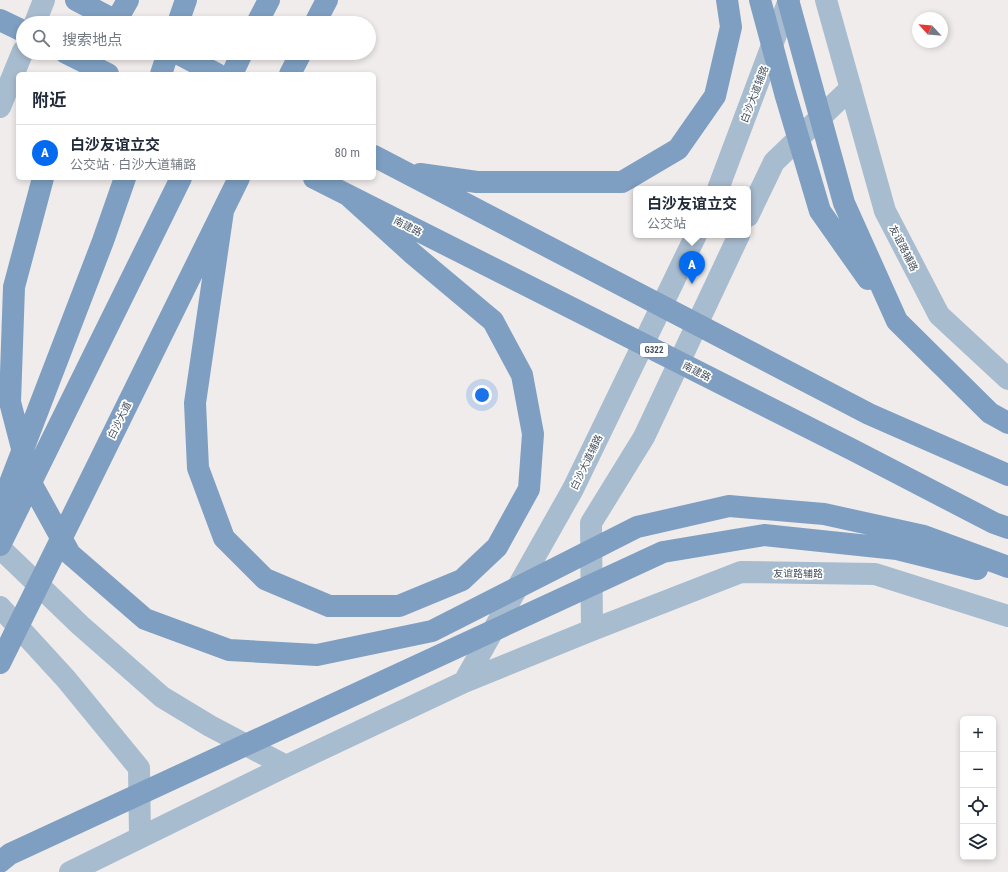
<!DOCTYPE html>
<html lang="zh">
<meta charset="utf-8">
<style>
:root{--surface:#fff;--page:#f2f2f3;--text:#1f2937;--muted:#747a83;--line:#e0e1e3;--accent:#046bf1}
body{margin:0;font-family:"Roboto Condensed","Noto Sans SC",sans-serif;background:var(--page);color:var(--text)}
.controls{position:absolute;right:12px;bottom:12px;display:grid;overflow:hidden;border-radius:6px;box-shadow:0 2px 6px #0003}
.controls button{width:36px;height:36px;display:grid;place-items:center;padding:0;border:0;border-bottom:1px solid var(--line);background:var(--surface);color:var(--text);font:20px sans-serif}
.compass{position:absolute;left:912px;top:12px;width:36px;height:36px;border-radius:50%;background:var(--surface);box-shadow:0 2px 6px #0003;rotate:296deg}
.you{position:absolute;left:482px;top:395px;width:14px;height:14px;margin:-10px;border:3px solid #fff;border-radius:50%;background:#1a73e8;box-shadow:0 0 0 6px #1a73e833}
.badge{display:grid;place-items:center;width:26px;height:26px;border-radius:50%;background:var(--accent);color:#fff;font-size:13px;font-weight:700}
.pin{position:absolute;translate:-50% -33px;filter:drop-shadow(0 1px 2px #0008)}
.pin::after{content:'';position:absolute;top:21px;width:14px;height:12px;background:inherit;clip-path:polygon(0 0,100% 0,50% 100%)}
.popup{position:absolute;left:633px;top:186px;width:118px;height:52px;box-sizing:border-box;display:grid;place-content:center;border-radius:6px;background:var(--surface);filter:drop-shadow(0 1px 3px #0005);font-size:13px;white-space:nowrap;color:var(--muted)}
.popup b{font-size:15px;color:var(--text)}
.popup::after{content:'';position:absolute;left:50%;top:100%;margin-left:-8px;border:8px solid transparent;border-top-color:var(--surface)}
.list{margin:0;padding:0;list-style:none}
h2{display:flex;justify-content:space-between;align-items:center;height:52px;margin:0;padding:0 16px;font-size:17px}
h2 small{font-size:13px;font-weight:400;color:var(--muted)}
.list li{display:grid;grid-template-columns:26px 1fr auto;gap:12px;align-items:center;box-sizing:border-box;height:56px;padding:0 16px;border-top:1px solid var(--line)}
.list b{display:block;font-size:15px;white-space:nowrap}
.list p{margin:0;font-size:13px;white-space:nowrap;color:var(--muted)}
.list em{font-size:13px;font-style:normal;color:var(--muted)}
.icon{flex:none;width:22px;height:22px;fill:none;stroke:currentColor;stroke-width:2;stroke-linecap:round;stroke-linejoin:round}
.map{position:relative;flex:none;width:1008px;height:872px;overflow:hidden}
.search{position:absolute;background:var(--surface);box-shadow:0 2px 6px #0003;left:16px;top:16px;width:360px;height:44px;display:flex;align-items:center;gap:10px;box-sizing:border-box;padding:0 14px;border-radius:22px;color:var(--muted);font-size:15px}
.panel{position:absolute;background:var(--surface);box-shadow:0 2px 6px #0003;left:16px;top:72px;width:360px;height:108px;border-radius:6px}
.map>svg:first-child{display:block}
</style>
<div class="map">
<svg width="1008" height="872" viewBox="0 0 1008 872">
<rect width="100%" height="100%" fill="#f0ecec"/>
<g fill="none" stroke-linecap="round" stroke-linejoin="round">
<path stroke="#a8bccf" stroke-width="22" d="M826,0L885,211L939,315L1008,379
M35,23L44,0
M0,107L23,51
M718,189L789,0
M748,216L774,162L851,88
M0,548L80,625L162,697L210,726L286,766
M0,607L66,679L139,768L140,837
M592,630L591,523L644,437L739,235
M464,682L573,489L696,235
M70,872L286,766L464,682L592,630L741,572L875,574L1008,616"/>
<path stroke="#7e9fc2" stroke-width="22" d="M76,0L120,23
M760,0L785,93L820,211L868,279
M788,0L844,203L897,321L990,413L1008,423
M0,20L23,31
M115,23L128,0
M178,23L186,0
M257,23L269,0
M315,23L327,0
M66,53L108,74
M177,53L217,74
M161,74L168,53
M232,74L242,53
M290,74L301,53
M374,156L869,414L1008,475
M420,174L477,182H622L678,149L715,96L731,27L727,0
M43,178L14,287L10,402L31,483L70,554L145,619L229,650L317,655L432,631L637,527L729,506L824,514L924,536L1008,567
M314,178L853,450L994,523L1008,528
M223,211L195,403L198,468L224,538L265,579L329,606H399L462,580L497,547L529,489L533,434L522,375L493,321L413,254L349,196
M0,509L103,241L125,178
M0,545L181,178
M0,663L239,178
M0,862L10,854L663,552L764,535L897,549L977,569"/>
</g>
<g text-anchor="middle" stroke-width="3.5" stroke-linejoin="round" paint-order="stroke">
<rect fill="#fff" stroke="#7b848d" stroke-width="1" x="640" y="343" width="28" height="14" rx="3"/>
<g font-size="9" font-weight="bold" fill="#43505c">
<text x="654" y="353">G322</text>
</g>
<g font-size="10" fill="#43505c" stroke="#fff">
<text transform="translate(754 94) rotate(-69)" y="4">白沙大道辅路</text>
<text transform="translate(408 226) rotate(27)" y="4">南建路</text>
<text transform="translate(904 248) rotate(63)" y="4">友谊路辅路</text>
<text transform="translate(697 371) rotate(27)" y="4">南建路</text>
<text transform="translate(119 420) rotate(-64)" y="4">白沙大道</text>
<text transform="translate(586 462) rotate(-64)" y="4">白沙大道辅路</text>
<text x="798" y="577">友谊路辅路</text>
</g>
</g>
</svg>
<div class="controls">
<button>+</button>
<button>−</button>
<button><svg class="icon" aria-label="locate" viewBox="0 0 24 24"><circle cx="12" cy="12" r="6"/><path d="M12 2v4M12 18v4M2 12h4M18 12h4"/></svg></button>
<button><svg class="icon" aria-label="layers" viewBox="0 0 24 24"><path d="M12 4l9 5-9 5-9-5zM3 14l9 5 9-5"/></svg></button>
</div>
<svg class="compass" viewBox="-18 -18 36 36"><path d="M0-13l5 13h-10z" fill="#e53935"/><path d="M0 13l5-13h-10z" fill="#747a83"/></svg>
<div class="you"></div>
<div class="pin badge" style="left:692px;top:284px">A</div>
<div class="popup"><b>白沙友谊立交</b>公交站</div>
<div class="search"><svg class="icon" aria-label="search" viewBox="0 0 24 24"><circle cx="10" cy="10" r="6"/><path d="M15 15l6 6"/></svg>搜索地点</div>
<section class="panel">
<h2>附近<small></small></h2>
<ul class="list">
<li><span class="badge">A</span><div><b>白沙友谊立交</b><p>公交站 · 白沙大道辅路</p></div><em>80 m</em></li>
</ul>
</section>
</div>
